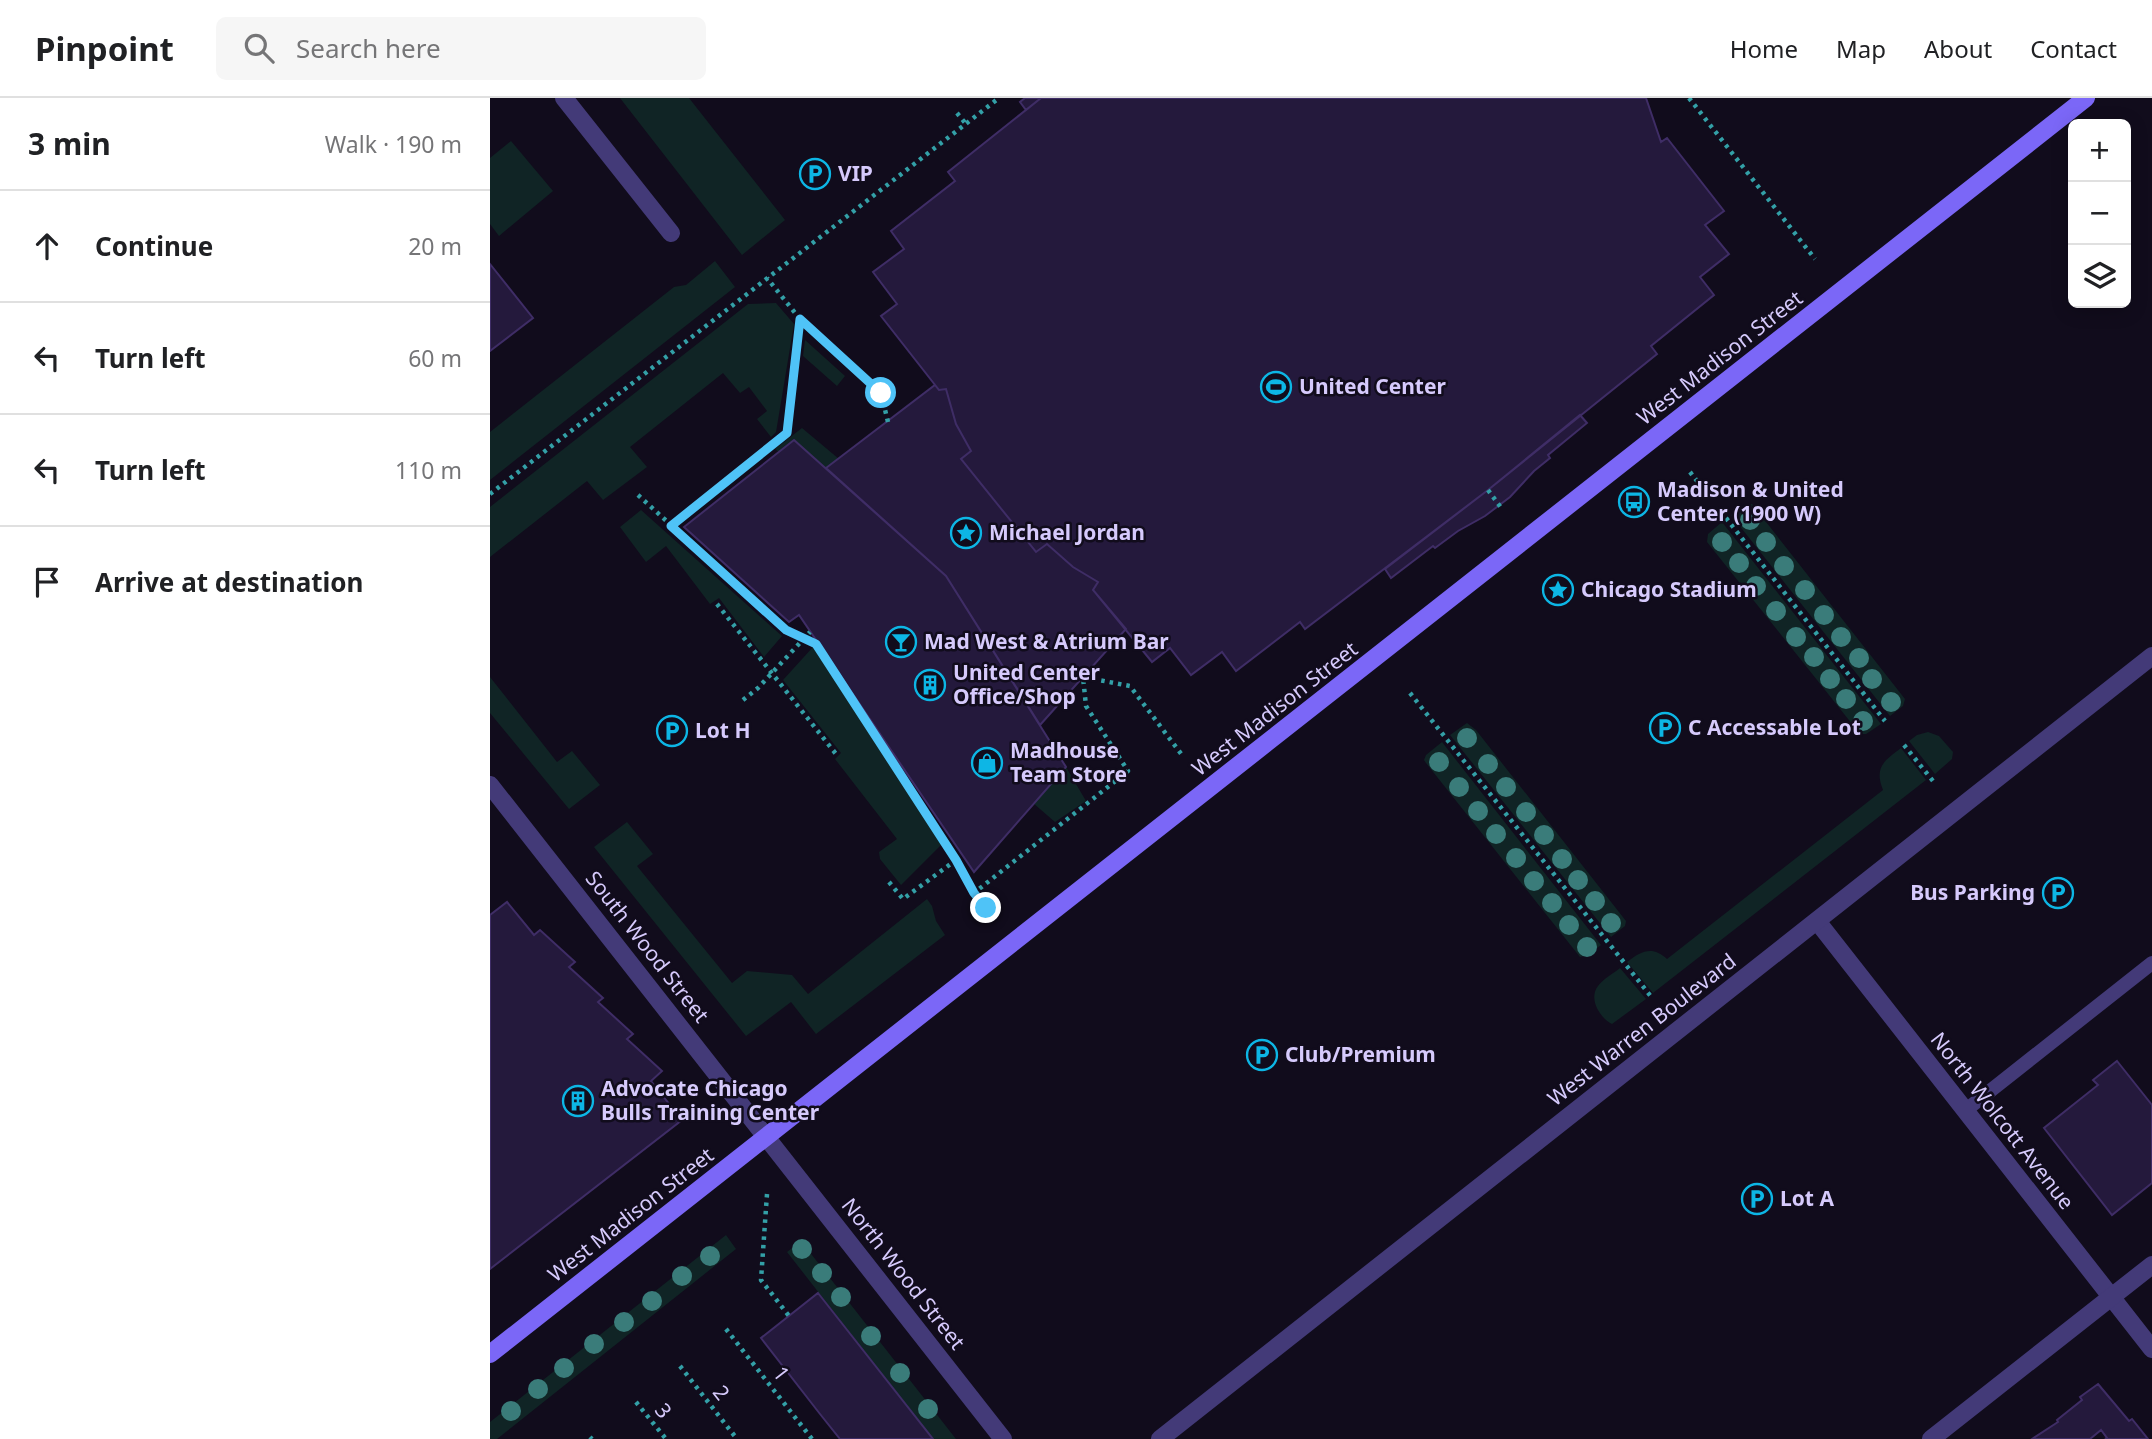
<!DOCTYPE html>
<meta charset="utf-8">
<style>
:root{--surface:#fff;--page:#f6f6f6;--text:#202124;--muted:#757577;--line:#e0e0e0}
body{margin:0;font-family:"Noto Sans",sans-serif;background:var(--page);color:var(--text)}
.controls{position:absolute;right:21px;top:21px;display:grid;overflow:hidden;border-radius:10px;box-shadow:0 4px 18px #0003}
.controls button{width:63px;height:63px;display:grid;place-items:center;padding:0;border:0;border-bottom:2px solid var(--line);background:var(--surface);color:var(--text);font:35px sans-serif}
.stop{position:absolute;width:21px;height:21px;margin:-16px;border:5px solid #4fc3f7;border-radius:50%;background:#fff}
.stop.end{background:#4fc3f7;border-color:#fff;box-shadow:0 2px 7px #0008}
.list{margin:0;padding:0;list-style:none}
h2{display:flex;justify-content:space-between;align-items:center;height:91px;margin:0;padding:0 28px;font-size:30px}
h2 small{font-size:23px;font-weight:400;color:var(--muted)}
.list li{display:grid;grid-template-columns:46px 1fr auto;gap:21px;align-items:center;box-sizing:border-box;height:112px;padding:0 28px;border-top:2px solid var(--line)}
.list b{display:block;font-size:26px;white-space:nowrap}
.list em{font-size:23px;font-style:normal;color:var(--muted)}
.icon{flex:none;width:38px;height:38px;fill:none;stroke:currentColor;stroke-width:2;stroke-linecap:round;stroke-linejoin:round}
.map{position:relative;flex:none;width:1662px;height:1341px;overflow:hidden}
header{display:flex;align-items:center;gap:42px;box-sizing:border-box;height:98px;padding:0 35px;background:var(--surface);border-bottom:2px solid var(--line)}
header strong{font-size:33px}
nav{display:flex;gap:38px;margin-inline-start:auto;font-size:24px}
.search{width:490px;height:63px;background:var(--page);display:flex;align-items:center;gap:18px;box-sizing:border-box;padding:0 24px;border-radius:10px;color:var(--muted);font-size:26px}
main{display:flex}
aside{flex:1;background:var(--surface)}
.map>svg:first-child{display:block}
</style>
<header>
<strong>Pinpoint</strong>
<div class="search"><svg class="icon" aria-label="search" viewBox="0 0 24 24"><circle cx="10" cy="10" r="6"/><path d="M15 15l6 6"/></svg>Search here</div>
<nav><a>Home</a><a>Map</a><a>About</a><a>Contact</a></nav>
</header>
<main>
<aside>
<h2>3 min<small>Walk · 190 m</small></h2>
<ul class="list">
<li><svg class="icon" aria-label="ahead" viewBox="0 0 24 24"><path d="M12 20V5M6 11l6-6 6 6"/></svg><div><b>Continue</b></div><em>20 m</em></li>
<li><svg class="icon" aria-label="left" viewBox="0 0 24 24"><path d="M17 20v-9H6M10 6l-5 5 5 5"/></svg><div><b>Turn left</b></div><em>60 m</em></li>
<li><svg class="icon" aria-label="left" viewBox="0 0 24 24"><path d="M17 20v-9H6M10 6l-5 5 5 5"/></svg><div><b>Turn left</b></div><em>110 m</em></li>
<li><svg class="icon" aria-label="arrive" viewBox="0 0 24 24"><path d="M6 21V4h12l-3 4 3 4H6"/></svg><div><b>Arrive at destination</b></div></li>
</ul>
</aside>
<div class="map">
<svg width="1662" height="1341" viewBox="0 0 1662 1341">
<rect width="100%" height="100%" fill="#110c1c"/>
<path fill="#102425" d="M130,0H199L295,122L252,157Z
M21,43L63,93L9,138L0,126V60Z
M225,163L245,189L0,382V334L184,189L196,187Z
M286,205L304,226L286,334L281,339L267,321L277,313L259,289L250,295L233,275L140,349L157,369L113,402L97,383L0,459V409L258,206Z
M315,242L355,278L347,288L313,258Z
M312,330L349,361L336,370L304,342L289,354L285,351Z
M1255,406H1262L1415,601L1413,608L1400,618L1241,417Z
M151,412L292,538L274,559L229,500L220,506L176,448L156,464L130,429Z
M1232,424L1391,626L1376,636H1370L1217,444L1218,436Z
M323,549L452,746L411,787L390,761L389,754L407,741L345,661L351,655L293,582Z
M0,579L67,664L82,653L110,687L79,711L0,615Z
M977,625L986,632L1136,823L1135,828L1121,839L960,637Z
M1438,634L1449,638L1463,654L1462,661L1445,676L1419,643L1427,637Z
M952,644L1111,847L1098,857L1090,859L936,665L934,662L936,657Z
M1411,650L1436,682L1163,895L1137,864C1152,852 1163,848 1177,861L1393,692C1384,669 1394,663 1411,650Z
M576,669L596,703L565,724L543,705Z
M137,724L163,756L147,768L242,885L257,873L302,877L318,896L437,801L442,808L446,823L455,837L326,936L301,904L256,938L104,749Z
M1130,870L1156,901L1122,926C1110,920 1098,901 1108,888C1113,881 1124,875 1130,870Z
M236,1137L246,1151L7,1341H0V1324Z
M311,1143L466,1341H443L297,1154Z"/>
<path fill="#24193c" stroke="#3f2d66" stroke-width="2" d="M535,0H551L536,12L530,4Z
M551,0H1156L1171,44L1177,40L1234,113L1215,127L1239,156L1210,179L1224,197L1161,248L1167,256L998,392L815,531L810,524L746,573L732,554L701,577L680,550L662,564L603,492L608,484L583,469L557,446L546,454L471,361L481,353L466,326L456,291L449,292L391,218L407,206L383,174L414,151L401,133L465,83L458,74Z
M0,166L43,220L0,253Z
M445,287L449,292L456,291L466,326L481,353L471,361L546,454L557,446L583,469L608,484L603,492L636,531L550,627L456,478L336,370Z
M1090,317L1097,325L1058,357L1060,360L1044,373L1020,399L995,418L968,433L945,450L943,448L901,480L895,471L998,392Z
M304,342L456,478L576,669L484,774L309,517L299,524L194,429Z
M17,804L44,837L50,832L85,864L79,869L113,900L108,904L143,936L137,941L172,973L161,983L192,1022L0,1171V817Z
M1627,963L1662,1007V1085L1622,1117L1554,1030L1608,987L1603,982Z
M328,1195L443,1341H350L330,1316L271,1240Z
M1608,1286L1639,1323L1642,1321L1658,1341H1615L1617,1340L1611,1332L1600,1341H1542L1568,1324L1567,1322L1592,1302L1590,1299Z"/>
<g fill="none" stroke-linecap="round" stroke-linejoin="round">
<path stroke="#33a0a7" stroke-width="4.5" stroke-dasharray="3.5 5" stroke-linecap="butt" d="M1199,0L1325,161
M467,15L476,26
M310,221L391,295L398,324
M1200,374L1214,392
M998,392L1012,411
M0,396L509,0
M148,397L296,532L326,546L466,762L484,795L638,673L596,608L593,579L640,588L692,657
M1236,420L1395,623
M181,428L297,335L310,221L277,180
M227,506L346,656
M920,595L1163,901
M253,602L268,590L320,534
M1414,647L1443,683
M399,784L413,801L466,762
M484,795L496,810
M277,1096L271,1182L299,1218
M236,1231L322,1341
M190,1268L247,1341
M146,1304L176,1341
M100,1339L102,1341"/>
<path stroke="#433a78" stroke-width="14" d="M1476,1012L1662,865"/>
<path stroke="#433a78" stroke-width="18" d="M74,0L181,135
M0,687L513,1341
M1327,823L1662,1251"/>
<path stroke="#433a78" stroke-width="18" d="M670,1341L1662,558
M1441,1341L1662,1167"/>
<path stroke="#7b67f7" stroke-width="18" d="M0,1256L1596,0"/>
</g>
<g fill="#3a7c7a">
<circle cx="1260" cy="422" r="10"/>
<circle cx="1232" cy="444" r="10"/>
<circle cx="1276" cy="444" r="10"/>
<circle cx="1249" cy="465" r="10"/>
<circle cx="1294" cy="468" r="10"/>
<circle cx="1266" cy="488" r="10"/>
<circle cx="1315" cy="492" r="10"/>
<circle cx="1286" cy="513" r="10"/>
<circle cx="1334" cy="517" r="10"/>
<circle cx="1306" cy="539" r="10"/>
<circle cx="1351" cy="539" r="10"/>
<circle cx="1324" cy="559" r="10"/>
<circle cx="1369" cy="560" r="10"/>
<circle cx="1340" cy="581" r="10"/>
<circle cx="1382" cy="581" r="10"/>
<circle cx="1356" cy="601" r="10"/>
<circle cx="1401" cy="604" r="10"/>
<circle cx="1373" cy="623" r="10"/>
<circle cx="977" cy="640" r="10"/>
<circle cx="949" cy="664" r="10"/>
<circle cx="998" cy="666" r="10"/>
<circle cx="969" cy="689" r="10"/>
<circle cx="1016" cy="689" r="10"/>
<circle cx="988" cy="713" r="10"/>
<circle cx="1036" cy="714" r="10"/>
<circle cx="1006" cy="736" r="10"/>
<circle cx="1054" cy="737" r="10"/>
<circle cx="1026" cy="760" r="10"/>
<circle cx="1072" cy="761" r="10"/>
<circle cx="1088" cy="782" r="10"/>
<circle cx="1044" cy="783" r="10"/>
<circle cx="1105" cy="803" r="10"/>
<circle cx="1062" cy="805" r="10"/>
<circle cx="1121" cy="825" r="10"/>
<circle cx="1079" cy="827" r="10"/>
<circle cx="1097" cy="849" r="10"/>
<circle cx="312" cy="1151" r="10"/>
<circle cx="220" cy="1158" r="10"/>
<circle cx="332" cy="1175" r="10"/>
<circle cx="192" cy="1178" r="10"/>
<circle cx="351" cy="1199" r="10"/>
<circle cx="162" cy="1203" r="10"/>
<circle cx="134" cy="1224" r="10"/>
<circle cx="381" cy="1238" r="10"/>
<circle cx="104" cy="1246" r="10"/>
<circle cx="74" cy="1270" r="10"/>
<circle cx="410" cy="1275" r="10"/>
<circle cx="48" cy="1291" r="10"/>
<circle cx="438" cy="1311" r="10"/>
<circle cx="21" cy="1313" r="10"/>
</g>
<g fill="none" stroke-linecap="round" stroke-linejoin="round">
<path stroke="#4fc3f7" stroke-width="9" d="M391,295L310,221L297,335L181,428L296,532L326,546L466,762L484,795L496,810"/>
</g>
<defs>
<g id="parking-ring" transform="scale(1.575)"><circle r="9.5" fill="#110c1c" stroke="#0db6e5" stroke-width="1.5"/><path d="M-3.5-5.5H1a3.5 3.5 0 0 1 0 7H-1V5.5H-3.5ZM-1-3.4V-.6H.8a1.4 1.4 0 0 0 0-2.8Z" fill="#0db6e5"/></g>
<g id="stadium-ring" transform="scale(1.575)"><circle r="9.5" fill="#110c1c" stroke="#0db6e5" stroke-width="1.5"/><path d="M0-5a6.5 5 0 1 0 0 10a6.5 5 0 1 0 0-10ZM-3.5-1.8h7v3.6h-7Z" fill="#0db6e5"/></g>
<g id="bus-ring" transform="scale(1.575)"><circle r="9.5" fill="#110c1c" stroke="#0db6e5" stroke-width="1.5"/><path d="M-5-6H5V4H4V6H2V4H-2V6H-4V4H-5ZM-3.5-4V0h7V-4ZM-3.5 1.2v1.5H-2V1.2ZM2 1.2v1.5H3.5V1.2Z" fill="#0db6e5"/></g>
<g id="sight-ring" transform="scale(1.575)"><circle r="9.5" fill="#110c1c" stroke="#0db6e5" stroke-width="1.5"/><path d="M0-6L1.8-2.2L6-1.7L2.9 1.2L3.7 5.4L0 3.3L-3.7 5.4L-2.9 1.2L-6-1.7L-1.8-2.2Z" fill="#0db6e5"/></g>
<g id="bar-ring" transform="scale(1.575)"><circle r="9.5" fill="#110c1c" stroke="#0db6e5" stroke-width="1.5"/><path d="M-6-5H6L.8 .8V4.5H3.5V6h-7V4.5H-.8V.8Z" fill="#0db6e5"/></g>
<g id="building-ring" transform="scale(1.575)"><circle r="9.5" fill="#110c1c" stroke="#0db6e5" stroke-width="1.5"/><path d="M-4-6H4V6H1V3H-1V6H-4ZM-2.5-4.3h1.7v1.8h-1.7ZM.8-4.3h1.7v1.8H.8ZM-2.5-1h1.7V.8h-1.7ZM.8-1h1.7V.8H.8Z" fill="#0db6e5"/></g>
<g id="shop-ring" transform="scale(1.575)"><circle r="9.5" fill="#110c1c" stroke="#0db6e5" stroke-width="1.5"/><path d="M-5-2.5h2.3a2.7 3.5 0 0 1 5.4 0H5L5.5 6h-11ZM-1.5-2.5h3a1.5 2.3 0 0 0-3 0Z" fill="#0db6e5"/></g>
</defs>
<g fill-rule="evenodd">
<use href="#parking-ring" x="325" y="76"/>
<use href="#stadium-ring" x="786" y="289"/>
<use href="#bus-ring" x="1144" y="404"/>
<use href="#sight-ring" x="476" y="435"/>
<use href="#sight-ring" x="1068" y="492"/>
<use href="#bar-ring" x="411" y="544"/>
<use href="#building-ring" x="440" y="587"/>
<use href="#parking-ring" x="1175" y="630"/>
<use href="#parking-ring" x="182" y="633"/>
<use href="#shop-ring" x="497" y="665"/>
<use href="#parking-ring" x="1568" y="795"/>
<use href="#parking-ring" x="772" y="957"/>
<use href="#building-ring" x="88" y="1003"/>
<use href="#parking-ring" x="1267" y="1101"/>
</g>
<g text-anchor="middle" stroke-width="5" stroke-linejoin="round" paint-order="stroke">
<g font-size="21" font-weight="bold" fill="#d6cafc" stroke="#110c1c" text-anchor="start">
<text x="348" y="83">VIP</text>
<text x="809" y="296">United Center</text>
<text x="1167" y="399">Madison &amp; United<tspan x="1167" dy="24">Center (1900 W)</tspan></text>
<text x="499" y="442">Michael Jordan</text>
<text x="1091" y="499">Chicago Stadium</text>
<text x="434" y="551">Mad West &amp; Atrium Bar</text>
<text x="463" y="582">United Center<tspan x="463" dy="24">Office/Shop</tspan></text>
<text x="1198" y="637">C Accessable Lot</text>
<text x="205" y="640">Lot H</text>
<text x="520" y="660">Madhouse<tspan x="520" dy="24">Team Store</tspan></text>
<text x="1545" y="802" text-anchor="end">Bus Parking</text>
<text x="795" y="964">Club/Premium</text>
<text x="111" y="998">Advocate Chicago<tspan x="111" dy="24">Bulls Training Center</tspan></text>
<text x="1290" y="1108">Lot A</text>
</g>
<g font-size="21" fill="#d6cafc" stroke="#110c1c">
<text transform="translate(1230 260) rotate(-38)" y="7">West Madison Street</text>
<text transform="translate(785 611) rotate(-38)" y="7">West Madison Street</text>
<text transform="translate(157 849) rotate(52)" y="7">South Wood Street</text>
<text transform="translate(1152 932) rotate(-38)" y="7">West Warren Boulevard</text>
<text transform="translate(1512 1023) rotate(52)" y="7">North Wolcott Avenue</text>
<text transform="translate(141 1117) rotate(-38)" y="7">West Madison Street</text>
<text transform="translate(413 1176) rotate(52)" y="7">North Wood Street</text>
<text transform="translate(291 1276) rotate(52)" y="7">1</text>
<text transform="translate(231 1295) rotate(52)" y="7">2</text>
<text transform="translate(173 1313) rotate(52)" y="7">3</text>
</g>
</g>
</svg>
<div class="controls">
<button>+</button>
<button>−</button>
<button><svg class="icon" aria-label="layers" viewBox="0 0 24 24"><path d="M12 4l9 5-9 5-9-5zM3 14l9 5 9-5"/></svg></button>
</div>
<div class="stop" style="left:391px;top:295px"></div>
<div class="stop end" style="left:496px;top:810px"></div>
</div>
</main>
